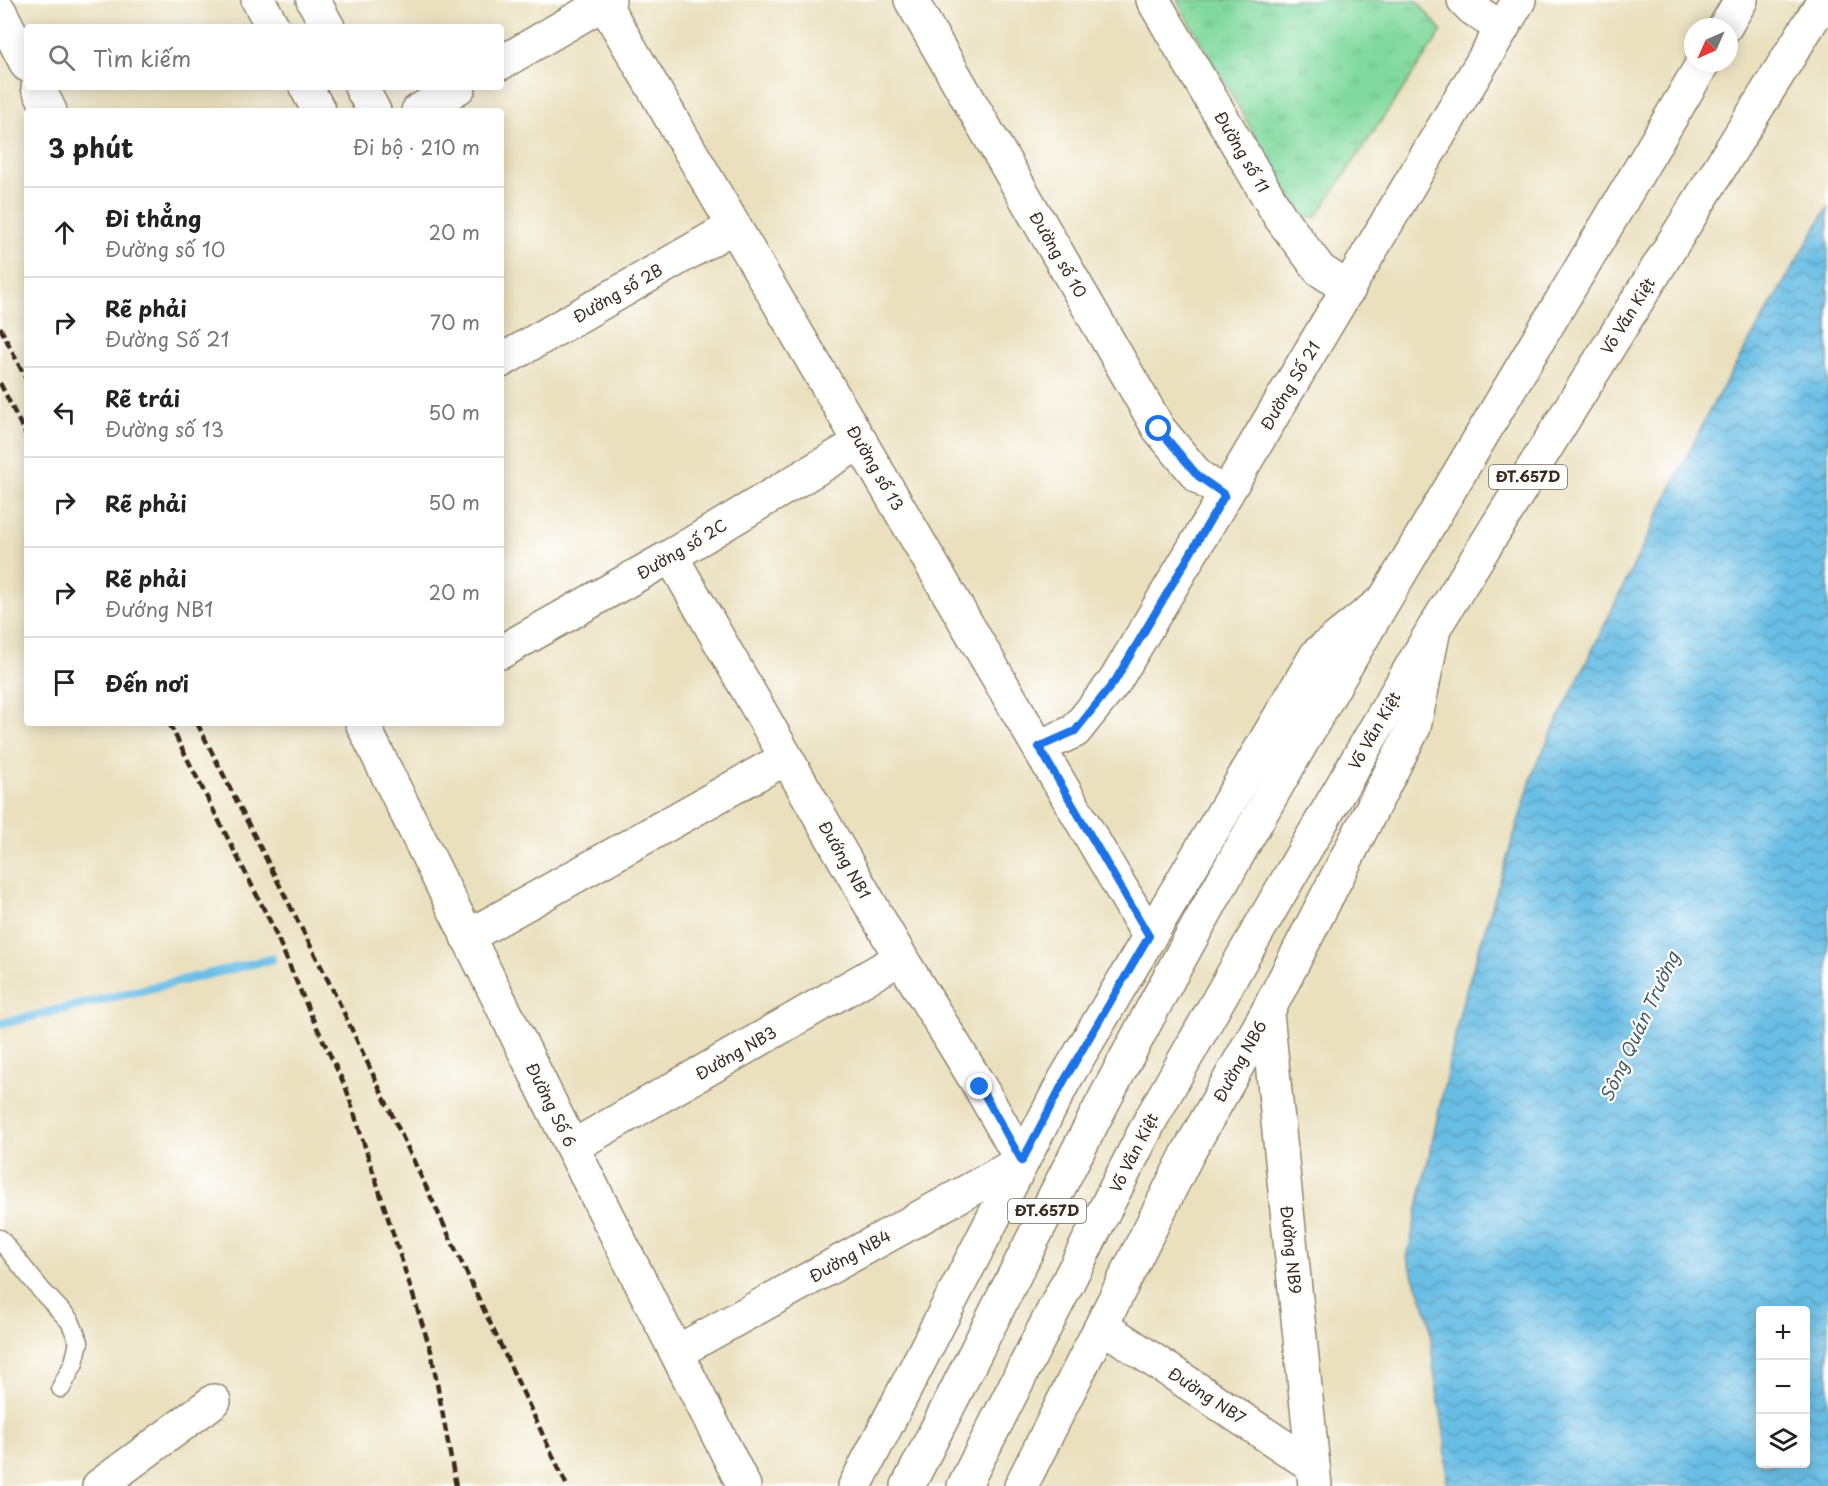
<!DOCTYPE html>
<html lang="vi">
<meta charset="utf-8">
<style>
:root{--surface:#fff;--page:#f2f2f2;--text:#222;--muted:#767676;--line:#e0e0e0}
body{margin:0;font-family:"Playpen Sans",sans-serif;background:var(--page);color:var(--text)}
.controls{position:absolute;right:18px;bottom:18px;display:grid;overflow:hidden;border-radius:6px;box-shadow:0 3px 15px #0003}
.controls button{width:54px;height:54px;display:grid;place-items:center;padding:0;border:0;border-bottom:2px solid var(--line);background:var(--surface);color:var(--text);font:30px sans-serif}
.compass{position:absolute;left:1684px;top:18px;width:54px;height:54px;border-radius:50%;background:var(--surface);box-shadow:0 3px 15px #0003;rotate:225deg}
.stop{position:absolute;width:18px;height:18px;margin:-14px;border:4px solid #1a73e8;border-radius:50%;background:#fff}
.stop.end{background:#1a73e8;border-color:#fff;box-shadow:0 2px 6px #0008}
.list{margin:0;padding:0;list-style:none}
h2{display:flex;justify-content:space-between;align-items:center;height:78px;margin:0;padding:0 24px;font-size:26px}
h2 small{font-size:20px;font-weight:400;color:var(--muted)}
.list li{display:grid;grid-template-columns:39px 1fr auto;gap:18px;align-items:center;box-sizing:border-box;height:90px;padding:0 24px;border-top:2px solid var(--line)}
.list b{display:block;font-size:22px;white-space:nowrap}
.list p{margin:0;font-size:20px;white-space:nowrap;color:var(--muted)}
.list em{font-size:20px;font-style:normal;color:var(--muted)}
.icon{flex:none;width:33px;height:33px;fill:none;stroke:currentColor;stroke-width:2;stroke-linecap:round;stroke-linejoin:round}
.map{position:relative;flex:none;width:1828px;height:1486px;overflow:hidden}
.search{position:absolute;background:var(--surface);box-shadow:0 3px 15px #0003;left:24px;top:24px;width:480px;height:66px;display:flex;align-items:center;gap:15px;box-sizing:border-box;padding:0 21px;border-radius:6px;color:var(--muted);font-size:22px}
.panel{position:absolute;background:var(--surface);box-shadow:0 3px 15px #0003;left:24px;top:108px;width:480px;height:618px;border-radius:6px}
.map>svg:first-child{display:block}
</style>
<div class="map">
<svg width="1828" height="1486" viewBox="0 0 1828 1486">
<defs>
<pattern id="park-tufts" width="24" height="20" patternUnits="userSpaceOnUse" patternTransform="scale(1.5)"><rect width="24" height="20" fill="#80d99e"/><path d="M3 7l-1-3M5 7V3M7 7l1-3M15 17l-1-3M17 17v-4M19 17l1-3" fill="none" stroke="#70ba88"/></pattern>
<pattern id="water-waves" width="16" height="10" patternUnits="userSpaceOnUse" patternTransform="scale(1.5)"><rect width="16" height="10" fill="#69bee5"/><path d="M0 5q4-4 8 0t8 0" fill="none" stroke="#589bb9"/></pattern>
</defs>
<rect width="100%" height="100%" fill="#fff"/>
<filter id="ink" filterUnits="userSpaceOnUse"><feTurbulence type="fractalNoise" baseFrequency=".0167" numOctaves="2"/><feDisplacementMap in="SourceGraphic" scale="12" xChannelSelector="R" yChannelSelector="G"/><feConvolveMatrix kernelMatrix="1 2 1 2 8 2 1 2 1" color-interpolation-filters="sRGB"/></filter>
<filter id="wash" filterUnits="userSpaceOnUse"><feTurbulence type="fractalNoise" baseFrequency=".008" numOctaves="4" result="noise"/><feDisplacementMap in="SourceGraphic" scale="24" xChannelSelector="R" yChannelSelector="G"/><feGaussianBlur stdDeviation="1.35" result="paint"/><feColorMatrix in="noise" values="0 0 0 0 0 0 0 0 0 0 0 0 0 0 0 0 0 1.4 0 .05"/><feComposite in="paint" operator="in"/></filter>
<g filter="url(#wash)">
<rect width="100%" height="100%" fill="#eae0be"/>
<path fill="url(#park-tufts)" stroke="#5e825e" stroke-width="1.5" d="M1177,0H1416L1442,31L1316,217H1302Z"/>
<path fill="url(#water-waves)" stroke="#527482" stroke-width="1.5" fill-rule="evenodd" d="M1828,207V1486H1447L1445,1438L1434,1372L1429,1317L1407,1258L1462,1004L1535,767L1710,409ZM1760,1310H1806V1464H1760Z"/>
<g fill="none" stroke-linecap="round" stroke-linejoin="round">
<path stroke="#69bee5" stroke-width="9" d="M0,1024L272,959"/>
</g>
</g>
<g filter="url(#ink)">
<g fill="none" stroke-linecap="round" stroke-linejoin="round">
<g stroke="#92856e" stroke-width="21">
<path id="service" d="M0,1239L41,1290L70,1321L79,1342L74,1363L61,1388"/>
</g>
<g stroke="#92856e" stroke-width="36">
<g id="minor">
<path d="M258,0L273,27"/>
<path d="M313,0L328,27"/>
<path id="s1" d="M602,0L1149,936"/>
<path id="s2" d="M911,0L1159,429L1198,476L1225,495"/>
<path id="s3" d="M1153,0L1280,217L1320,270L1349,289"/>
<path d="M1464,0L1473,9L1502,29"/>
<path d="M0,12L27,65"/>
<path d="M501,63L609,0"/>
<path d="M38,87L50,111"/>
<path d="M306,87L319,111"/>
<path d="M361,87L374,111"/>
<path d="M418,111L459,87"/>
<path id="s4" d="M501,361L734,226"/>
<path id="s5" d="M671,556L901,958L980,1087L1022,1161L677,1352"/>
<path id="s6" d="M501,652L671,556L861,442"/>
<path id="s7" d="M362,723L572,1147L744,1486"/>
<path id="s8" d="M1039,747L1075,731L1115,681L1519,0"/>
<path d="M467,937L786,758"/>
<path id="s9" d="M1267,1013L1315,1486"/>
<path id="s10" d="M572,1147L901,958"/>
<path id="s11" d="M1102,1326L1313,1466"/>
<path d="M99,1486L214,1401"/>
<path d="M855,1486L1064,1081L1317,654L1384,600"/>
<path id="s12" d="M1021,1486L1187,1155L1267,1013L1414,727L1433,634"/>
</g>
</g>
<g stroke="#92856e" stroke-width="36">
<g id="primary">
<path d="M1725,27L1741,0"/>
<path d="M908,1486C1001,1303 1091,1119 1190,940C1354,644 1531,354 1703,63"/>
<path id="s13" d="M964,1486L1151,1119L1241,960L1434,628L1824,0"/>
</g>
</g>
<use href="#service" stroke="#fff" stroke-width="18"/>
<use href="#minor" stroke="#fff" stroke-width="33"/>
<use href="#primary" stroke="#fff" stroke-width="33"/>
<path stroke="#3b2a1e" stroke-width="4.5" stroke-dasharray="9 4.5" stroke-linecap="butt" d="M0,327L27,381
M0,383L27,437
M169,723L271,923L310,1013L346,1088L431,1351L456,1486
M197,723L336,996L567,1486"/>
</g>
</g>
<g fill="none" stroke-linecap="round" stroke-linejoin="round" filter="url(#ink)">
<path stroke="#1a73e8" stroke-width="8" d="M980,1087L1022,1161L1064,1081L1149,936L1039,747L1075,731L1115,681L1225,495L1198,476L1159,429"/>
</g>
<g text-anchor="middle" stroke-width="4.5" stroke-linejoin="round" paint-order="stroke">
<g fill="#fff" stroke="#766a62" stroke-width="1.5">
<rect x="1489" y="465" width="78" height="24" rx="4.5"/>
<rect x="1008" y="1199" width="78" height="24" rx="4.5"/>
</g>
<g font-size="15" font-weight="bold" fill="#3b2a1e">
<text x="1528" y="482">ĐT.657D</text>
<text x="1047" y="1216">ĐT.657D</text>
</g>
<g font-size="16" fill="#3b2a1e" stroke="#fff">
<text dy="6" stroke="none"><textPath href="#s3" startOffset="176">Đường số 11</textPath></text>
<text dy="6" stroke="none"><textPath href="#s2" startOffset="294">Đường số 10</textPath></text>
<text dy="6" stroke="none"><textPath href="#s4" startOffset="135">Đường số 2B</textPath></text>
<text dy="6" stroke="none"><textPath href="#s13" startOffset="1346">Võ Văn Kiệt</textPath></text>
<text dy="6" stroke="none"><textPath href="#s8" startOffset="447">Đường Số 21</textPath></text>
<text dy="6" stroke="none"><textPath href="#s1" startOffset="542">Đường số 13</textPath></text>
<text dy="6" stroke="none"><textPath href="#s6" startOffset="208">Đường số 2C</textPath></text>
<text dy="6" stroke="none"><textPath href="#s13" startOffset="860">Võ Văn Kiệt</textPath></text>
<text dy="6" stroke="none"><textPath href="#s5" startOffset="350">Đướng NB1</textPath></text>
<text dy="6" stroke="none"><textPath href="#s10" startOffset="189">Đường NB3</textPath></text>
<text dy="6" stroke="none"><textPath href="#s12" startOffset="478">Đường NB6</textPath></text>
<text dy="6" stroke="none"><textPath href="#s7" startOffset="426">Đường Số 6</textPath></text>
<text dy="6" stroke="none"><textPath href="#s13" startOffset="374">Võ Văn Kiệt</textPath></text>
<text dy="6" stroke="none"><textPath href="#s9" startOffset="238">Đường NB9</textPath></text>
<text transform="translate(850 1256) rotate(-29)" y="6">Đường NB4</text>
<text dy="6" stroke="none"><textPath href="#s11" startOffset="126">Đường NB7</textPath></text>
</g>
<g font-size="18" font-style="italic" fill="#4b5e64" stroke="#fff">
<text transform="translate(1640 1027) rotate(-65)" y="6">Sông Quán Trường</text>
</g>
</g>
</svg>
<div class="controls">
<button>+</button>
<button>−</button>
<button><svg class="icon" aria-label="layers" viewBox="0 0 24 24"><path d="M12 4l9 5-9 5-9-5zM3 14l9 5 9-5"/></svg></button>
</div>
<svg class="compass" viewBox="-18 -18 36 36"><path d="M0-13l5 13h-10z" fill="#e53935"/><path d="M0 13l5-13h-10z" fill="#767676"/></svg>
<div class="stop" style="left:1159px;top:429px"></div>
<div class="stop end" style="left:980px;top:1087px"></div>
<div class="search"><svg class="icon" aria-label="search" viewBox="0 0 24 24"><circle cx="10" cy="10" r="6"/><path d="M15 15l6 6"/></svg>Tìm kiếm</div>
<section class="panel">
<h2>3 phút<small>Đi bộ · 210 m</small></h2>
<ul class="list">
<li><svg class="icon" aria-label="ahead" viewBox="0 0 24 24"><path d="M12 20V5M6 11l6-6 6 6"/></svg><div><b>Đi thẳng</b><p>Đường số 10</p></div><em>20 m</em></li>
<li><svg class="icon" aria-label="right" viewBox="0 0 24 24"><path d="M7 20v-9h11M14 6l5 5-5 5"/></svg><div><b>Rẽ phải</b><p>Đường Số 21</p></div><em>70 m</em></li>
<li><svg class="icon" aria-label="left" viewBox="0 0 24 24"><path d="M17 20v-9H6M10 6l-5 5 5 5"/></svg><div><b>Rẽ trái</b><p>Đường số 13</p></div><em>50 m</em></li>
<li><svg class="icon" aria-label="right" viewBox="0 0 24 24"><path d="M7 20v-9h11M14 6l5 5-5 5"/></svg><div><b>Rẽ phải</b></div><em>50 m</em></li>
<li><svg class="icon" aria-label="right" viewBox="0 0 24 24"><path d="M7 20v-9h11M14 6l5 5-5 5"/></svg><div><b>Rẽ phải</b><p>Đướng NB1</p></div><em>20 m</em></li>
<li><svg class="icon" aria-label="arrive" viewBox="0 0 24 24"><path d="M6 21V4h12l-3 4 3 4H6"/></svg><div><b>Đến nơi</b></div></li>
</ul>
</section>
</div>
